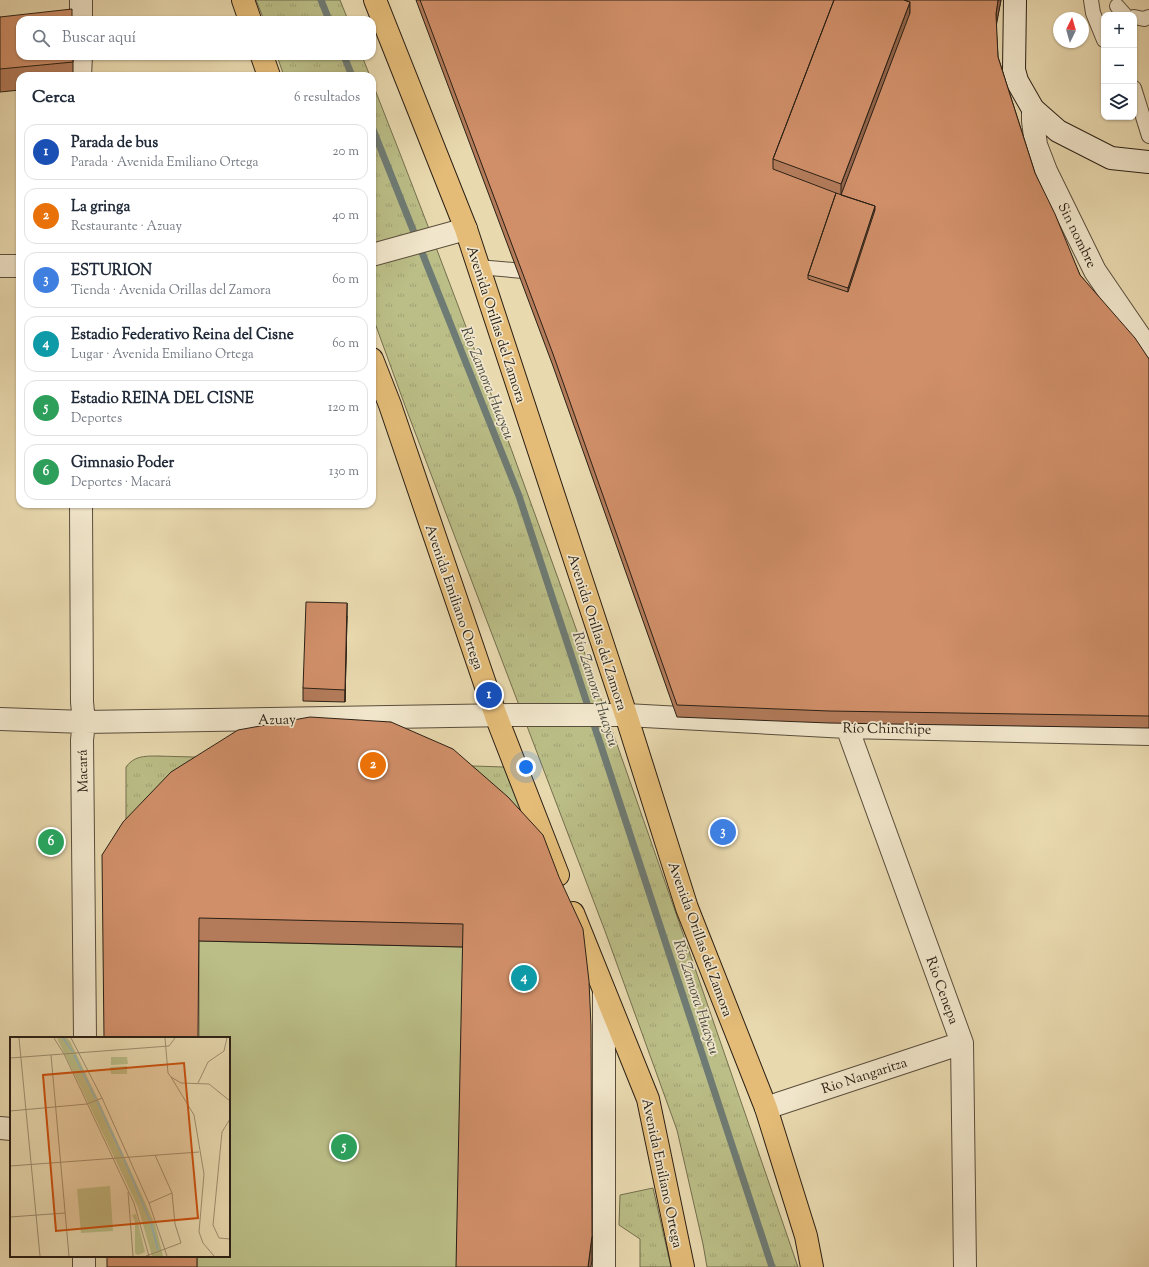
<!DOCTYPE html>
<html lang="es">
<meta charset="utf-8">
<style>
:root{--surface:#fff;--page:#f2f2f3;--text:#1f2937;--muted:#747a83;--line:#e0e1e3;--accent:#111827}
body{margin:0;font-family:"Sorts Mill Goudy",serif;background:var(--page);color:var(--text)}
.controls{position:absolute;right:12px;top:12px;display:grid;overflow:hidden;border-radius:8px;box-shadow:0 1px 3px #0004}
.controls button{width:36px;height:36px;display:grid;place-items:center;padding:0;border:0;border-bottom:1px solid var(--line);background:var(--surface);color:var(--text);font:20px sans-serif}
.compass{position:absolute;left:1053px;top:12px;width:36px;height:36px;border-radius:50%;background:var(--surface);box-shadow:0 1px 3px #0004;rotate:5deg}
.you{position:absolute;left:526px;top:767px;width:14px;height:14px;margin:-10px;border:3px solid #fff;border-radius:50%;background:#1a73e8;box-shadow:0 0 0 6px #1a73e833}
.badge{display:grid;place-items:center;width:26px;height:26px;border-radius:50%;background:var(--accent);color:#fff;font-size:13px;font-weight:700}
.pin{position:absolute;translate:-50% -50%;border:2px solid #fff;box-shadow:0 1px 4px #0006}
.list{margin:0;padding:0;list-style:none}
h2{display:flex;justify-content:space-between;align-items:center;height:52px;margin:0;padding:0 16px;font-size:17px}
h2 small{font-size:13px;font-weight:400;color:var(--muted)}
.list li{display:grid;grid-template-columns:26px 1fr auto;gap:12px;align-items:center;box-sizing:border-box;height:56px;margin:0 8px 8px;padding:0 8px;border:1px solid var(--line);border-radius:12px}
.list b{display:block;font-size:15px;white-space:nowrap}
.list p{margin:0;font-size:13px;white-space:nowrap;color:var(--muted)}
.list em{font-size:13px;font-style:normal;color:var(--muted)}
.icon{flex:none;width:22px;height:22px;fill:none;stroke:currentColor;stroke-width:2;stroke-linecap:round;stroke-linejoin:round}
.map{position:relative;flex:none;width:1149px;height:1267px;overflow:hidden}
.search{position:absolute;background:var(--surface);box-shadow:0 1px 3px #0004;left:16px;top:16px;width:360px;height:44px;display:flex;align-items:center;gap:10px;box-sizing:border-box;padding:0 14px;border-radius:12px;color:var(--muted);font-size:15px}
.panel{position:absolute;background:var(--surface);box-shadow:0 1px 3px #0004;left:16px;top:72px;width:360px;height:436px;border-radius:12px}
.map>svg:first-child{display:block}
</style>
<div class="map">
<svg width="1149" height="1267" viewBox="0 0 1149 1267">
<defs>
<pattern id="grass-tufts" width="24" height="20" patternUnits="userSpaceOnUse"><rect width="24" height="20" fill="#bbbe87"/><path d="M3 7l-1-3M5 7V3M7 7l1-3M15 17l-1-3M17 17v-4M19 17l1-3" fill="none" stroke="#a1a374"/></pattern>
</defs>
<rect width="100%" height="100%" fill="#e9d9af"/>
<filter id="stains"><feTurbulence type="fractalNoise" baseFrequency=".005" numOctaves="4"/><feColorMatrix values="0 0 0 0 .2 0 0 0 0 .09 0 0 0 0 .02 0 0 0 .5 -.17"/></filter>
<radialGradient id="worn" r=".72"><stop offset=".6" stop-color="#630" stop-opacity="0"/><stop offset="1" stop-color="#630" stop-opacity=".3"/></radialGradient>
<path fill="url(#grass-tufts)" stroke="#736f4e" d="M256,0H340L348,20H264Z
M277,56H362L370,76H284Z
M372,82C526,472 661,870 798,1267H707L703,1244L677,1130L605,931L407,411L372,315Z
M157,756L229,758L126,834V767C134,756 144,756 157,756Z
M443,765L504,767L537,822Z
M653,1188L671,1267H640V1239L619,1225L620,1195Z"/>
<path fill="#bbbe87" stroke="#736f4e" d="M199,941L463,947L457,1267H197V1256H229V1038H199Z"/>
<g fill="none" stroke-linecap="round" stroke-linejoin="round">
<path stroke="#6e7b74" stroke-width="7" d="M321,0L329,20
M344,56L352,76
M372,127L519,496L772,1267"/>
<g stroke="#5a4e3c" stroke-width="16">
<path id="service" d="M1091,0L1093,13L1104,40
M1117,6L1125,15
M1134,17L1144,19L1149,17
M1134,88L1149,136
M478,267L535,272"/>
</g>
<g stroke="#5a4e3c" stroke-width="24">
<path id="minor" d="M81,20V0
M80,76L81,56
M1033,109V121L1036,145L1046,171L1095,271L1149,350
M372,255L466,229
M0,266H20
M81,504L82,702L84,722L82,740L85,1038
M0,719L84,722L512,715H626L847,727L1149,734
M847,727L962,1043L965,1267
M604,991V1267
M766,1108L962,1043
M0,1128L11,1129
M84,1267V1256"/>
</g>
<g stroke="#2b2015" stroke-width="24">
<path id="secondary" d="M1015,0L1014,70L1017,81L1033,109L1058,131L1111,158L1149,162"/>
</g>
<g stroke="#2b2015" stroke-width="24">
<path id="primary" d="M243,0L250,20
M375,0L466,229L626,715L687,908L766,1108L806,1236L812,1267
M262,56L269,76
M372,359L390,405L496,716L558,875
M573,913L648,1099L683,1267"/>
</g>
<use href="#service" stroke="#f1e6cb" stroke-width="14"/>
<use href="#minor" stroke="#f1e6cb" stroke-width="22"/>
<use href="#secondary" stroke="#f1e6cb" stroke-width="22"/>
<use href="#primary" stroke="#e4bc78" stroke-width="22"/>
</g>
<path fill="#b37b5a" stroke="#2b2015" d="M416,0H1001L996,24L998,57L1035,173L1080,275L1149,359V728L829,723L677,717L553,366Z
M0,17L73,56V76H20V90L0,92Z
M347,616L345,702L303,701V688Z
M391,722L592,1260L463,947L199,941L102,855Z"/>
<path fill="#92644a" stroke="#2b2015" d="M998,0H1001L996,27V14Z
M910,2V25L841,198V184Z
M875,206V223L848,304V288Z
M347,603V616L345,702V690Z
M592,1236V1260L591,1267H588Z"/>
<path fill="#d08f69" stroke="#2b2015" d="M420,0H834L773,159V169L836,193L808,275V279L848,292L875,210V206L841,195L910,13V2L904,0H998L996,14L998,57L1035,173L1055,214L1080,275L1135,338L1149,359V716L829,711L677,705L553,354Z
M834,0H904L910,2L841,184L773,159Z
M72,9V20H20V56H73V62L0,69V17Z
M836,193L875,206L848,288L808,275Z
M306,602L347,603L345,690L303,688Z
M310,717L391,722L453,749L508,797L543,835L559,877L583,929L589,981L591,1026L592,1236L588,1267H456L463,924L199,918L198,1038H104L102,855L123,822L171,772L238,730Z
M107,1256H197V1267H107Z"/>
<g text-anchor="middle" stroke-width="3.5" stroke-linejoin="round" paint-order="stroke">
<g font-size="14" fill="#2b2015" stroke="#f1e6cb">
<text transform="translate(1078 235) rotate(64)" y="5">Sin nombre</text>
<text transform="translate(497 324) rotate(72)" y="5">Avenida Orillas del Zamora</text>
<text transform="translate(455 597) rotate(71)" y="5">Avenida Emiliano Ortega</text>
<text transform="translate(598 632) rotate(72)" y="5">Avenida Orillas del Zamora</text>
<text transform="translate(277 719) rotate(-1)" y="5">Azuay</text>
<text transform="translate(887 728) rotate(1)" y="5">Río Chinchipe</text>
<text transform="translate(82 771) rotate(-91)" y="5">Macará</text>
<text transform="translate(701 939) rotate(70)" y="5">Avenida Orillas del Zamora</text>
<text transform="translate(943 990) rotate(70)" y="5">Rio Cenepa</text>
<text transform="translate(864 1075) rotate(-18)" y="5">Rio Nangaritza</text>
<text transform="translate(663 1173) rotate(78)" y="5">Avenida Emiliano Ortega</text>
</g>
<g font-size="15" font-style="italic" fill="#4c4e45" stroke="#f1e6cb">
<text transform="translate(488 383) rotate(68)" y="5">Río Zamora Huaycu</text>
<text transform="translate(596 689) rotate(72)" y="5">Río Zamora Huaycu</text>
<text transform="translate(697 997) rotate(72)" y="5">Río Zamora Huaycu</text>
</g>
</g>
<g transform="translate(10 1037)">
<rect width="220" height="220" fill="#e9d9af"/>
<path d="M47,1H57L60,4L87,60L145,187L153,219H142L128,170ZM126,177L135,215L128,218L125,216V184L122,178Z" fill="#bbbe87"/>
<path d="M101,20H117L118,27L101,28ZM117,29V37H101L100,30ZM100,149L103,194L71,196L67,152Z" fill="#bbbe87"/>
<path fill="none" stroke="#9ab8b4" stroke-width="2" d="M53,1L63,15M64,18L86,62M87,64L113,120M114,122L141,186L148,213"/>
<path fill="none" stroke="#9d8f71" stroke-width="1" d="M9,1L30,219M44,1L54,17L124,166L139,219M61,1L92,61L139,166L157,219M155,1L158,36L161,40L171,46L199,47L220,64M41,18L59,219M0,21L159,9L165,1M161,40L184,78L194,137L189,195L193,206L204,219M188,46L198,25L214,14L217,1M0,74L77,67L92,61M220,82L212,95L203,188L209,201L220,202M0,129L189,115M118,155L123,219M139,166L162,156M0,180L55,176M136,219L171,206L165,187L162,156L145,118"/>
<path fill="#cc500d" fill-opacity="0.15" stroke="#cc500d" stroke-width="2" d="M174,26L188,181L46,194L33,38Z"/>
<rect width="220" height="220" fill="none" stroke="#2b2015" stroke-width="2"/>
</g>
<rect width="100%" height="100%" filter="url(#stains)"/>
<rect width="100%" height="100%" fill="url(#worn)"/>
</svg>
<div class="controls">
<button>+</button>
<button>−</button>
<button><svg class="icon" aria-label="layers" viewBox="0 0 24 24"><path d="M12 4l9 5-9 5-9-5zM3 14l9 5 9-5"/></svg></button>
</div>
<svg class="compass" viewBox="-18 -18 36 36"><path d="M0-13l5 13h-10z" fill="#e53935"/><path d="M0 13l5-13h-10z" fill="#747a83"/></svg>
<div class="you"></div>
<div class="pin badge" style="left:489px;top:695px;background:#1a4fb4">1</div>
<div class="pin badge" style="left:373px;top:765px;background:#e8710a">2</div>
<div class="pin badge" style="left:723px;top:832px;background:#3f7fe0">3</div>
<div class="pin badge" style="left:524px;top:978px;background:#0f9aa8">4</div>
<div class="pin badge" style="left:344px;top:1147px;background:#2e9e5b">5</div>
<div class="pin badge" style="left:51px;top:842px;background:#2e9e5b">6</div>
<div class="search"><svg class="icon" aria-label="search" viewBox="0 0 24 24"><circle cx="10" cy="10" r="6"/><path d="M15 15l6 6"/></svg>Buscar aquí</div>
<section class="panel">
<h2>Cerca<small>6 resultados</small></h2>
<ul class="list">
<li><span class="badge" style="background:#1a4fb4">1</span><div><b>Parada de bus</b><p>Parada · Avenida Emiliano Ortega</p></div><em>20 m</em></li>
<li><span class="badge" style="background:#e8710a">2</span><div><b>La gringa</b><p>Restaurante · Azuay</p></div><em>40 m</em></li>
<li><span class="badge" style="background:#3f7fe0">3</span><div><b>ESTURION</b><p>Tienda · Avenida Orillas del Zamora</p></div><em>60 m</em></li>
<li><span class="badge" style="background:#0f9aa8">4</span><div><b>Estadio Federativo Reina del Cisne</b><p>Lugar · Avenida Emiliano Ortega</p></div><em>60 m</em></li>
<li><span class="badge" style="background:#2e9e5b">5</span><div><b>Estadio REINA DEL CISNE</b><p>Deportes</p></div><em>120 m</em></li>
<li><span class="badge" style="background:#2e9e5b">6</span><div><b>Gimnasio Poder</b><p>Deportes · Macará</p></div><em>130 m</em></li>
</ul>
</section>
</div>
